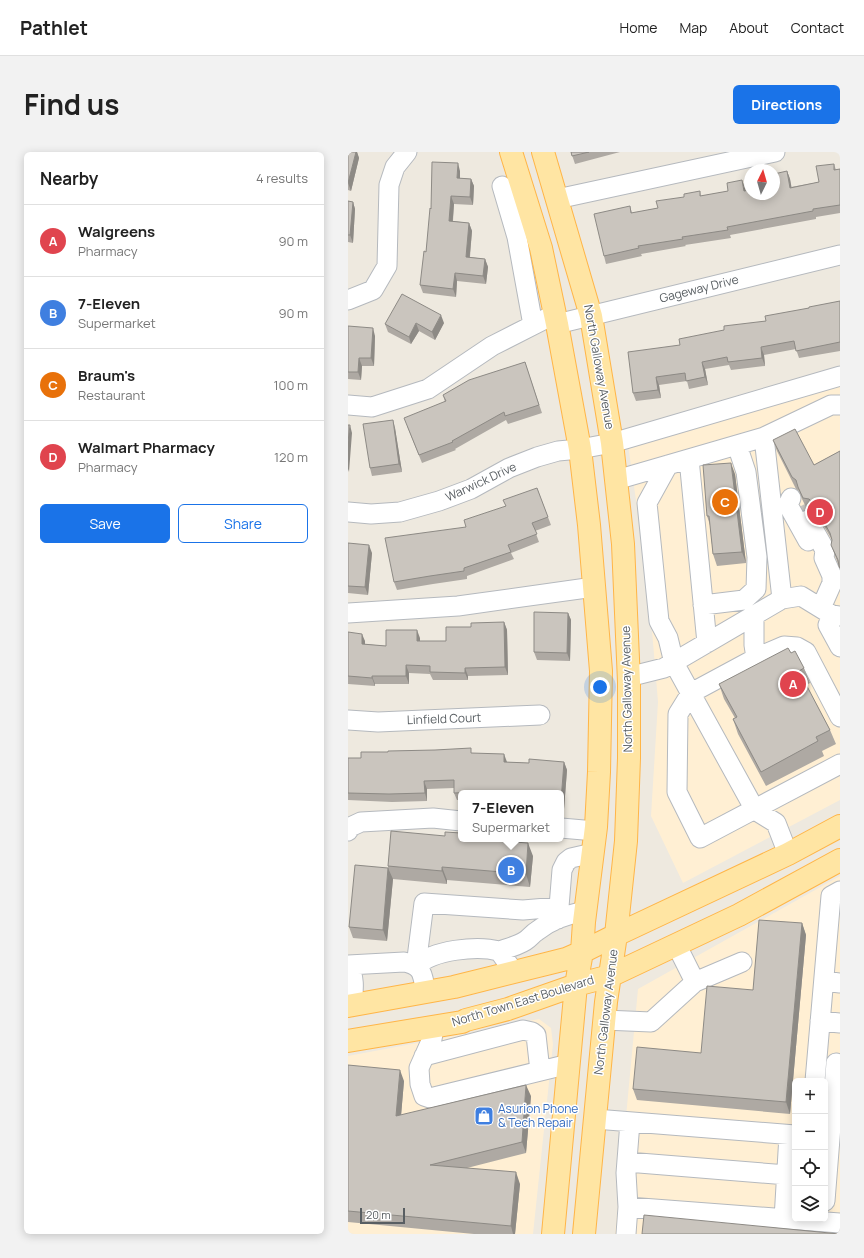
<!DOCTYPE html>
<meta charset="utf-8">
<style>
:root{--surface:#fff;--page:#f2f2f2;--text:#222;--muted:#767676;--line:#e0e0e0;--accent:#1a73e8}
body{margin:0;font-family:Manrope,sans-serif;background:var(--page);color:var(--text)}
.controls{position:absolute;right:12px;bottom:12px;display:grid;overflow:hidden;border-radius:6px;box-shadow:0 2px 10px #0003}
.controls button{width:36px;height:36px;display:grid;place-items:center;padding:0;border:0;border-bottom:1px solid var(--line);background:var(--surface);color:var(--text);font:20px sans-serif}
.compass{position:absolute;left:396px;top:12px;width:36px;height:36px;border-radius:50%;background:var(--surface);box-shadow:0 2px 10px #0003;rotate:5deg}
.scale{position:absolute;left:12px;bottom:10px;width:45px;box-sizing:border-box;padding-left:4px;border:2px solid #585e62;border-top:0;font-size:11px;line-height:14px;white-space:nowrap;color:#585e62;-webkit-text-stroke:3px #fff;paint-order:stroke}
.you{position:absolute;left:252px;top:535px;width:14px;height:14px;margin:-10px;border:3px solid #fff;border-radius:50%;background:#1a73e8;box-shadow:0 0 0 6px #1a73e833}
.badge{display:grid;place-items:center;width:26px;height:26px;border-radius:50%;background:var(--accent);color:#fff;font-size:13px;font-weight:700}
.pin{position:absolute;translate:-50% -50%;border:2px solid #fff;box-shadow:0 1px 4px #0006}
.popup{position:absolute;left:110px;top:638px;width:106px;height:52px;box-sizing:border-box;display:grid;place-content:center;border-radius:6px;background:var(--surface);filter:drop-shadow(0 1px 3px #0005);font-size:13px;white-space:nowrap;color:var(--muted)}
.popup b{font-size:15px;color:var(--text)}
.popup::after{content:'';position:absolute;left:50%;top:100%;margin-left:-8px;border:8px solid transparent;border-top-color:var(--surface)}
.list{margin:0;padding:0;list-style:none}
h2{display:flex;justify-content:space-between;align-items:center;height:52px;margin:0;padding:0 16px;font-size:17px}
h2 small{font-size:13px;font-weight:400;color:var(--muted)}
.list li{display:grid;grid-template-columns:26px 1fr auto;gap:12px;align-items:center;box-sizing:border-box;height:72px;padding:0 16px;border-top:1px solid var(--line)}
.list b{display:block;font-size:15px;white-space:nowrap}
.list p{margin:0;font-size:13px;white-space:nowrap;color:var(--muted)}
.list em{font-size:13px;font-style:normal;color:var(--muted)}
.actions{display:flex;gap:8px;padding:12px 16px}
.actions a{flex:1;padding:9px 0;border:1px solid var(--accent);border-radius:6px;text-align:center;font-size:14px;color:var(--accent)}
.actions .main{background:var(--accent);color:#fff}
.icon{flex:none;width:22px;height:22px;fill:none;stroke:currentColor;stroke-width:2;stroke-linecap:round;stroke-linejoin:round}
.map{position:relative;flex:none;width:492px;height:1082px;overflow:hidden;border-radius:6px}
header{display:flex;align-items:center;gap:24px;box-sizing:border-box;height:56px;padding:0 20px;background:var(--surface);border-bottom:1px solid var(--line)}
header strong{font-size:19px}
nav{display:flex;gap:22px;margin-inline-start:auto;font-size:14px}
.intro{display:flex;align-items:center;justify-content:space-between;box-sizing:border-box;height:96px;padding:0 24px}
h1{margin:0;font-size:28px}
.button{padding:10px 18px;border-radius:6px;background:var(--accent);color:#fff;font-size:14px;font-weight:700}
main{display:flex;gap:24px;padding:0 24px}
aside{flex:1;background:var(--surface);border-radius:6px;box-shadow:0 2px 10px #0003}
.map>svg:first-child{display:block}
</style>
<header>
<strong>Pathlet</strong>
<nav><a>Home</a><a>Map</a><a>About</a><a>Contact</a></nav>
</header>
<div class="intro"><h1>Find us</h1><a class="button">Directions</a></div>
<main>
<aside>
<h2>Nearby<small>4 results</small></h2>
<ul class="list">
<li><span class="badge" style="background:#e0444e">A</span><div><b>Walgreens</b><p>Pharmacy</p></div><em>90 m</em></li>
<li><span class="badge" style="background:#3f7fe0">B</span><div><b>7-Eleven</b><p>Supermarket</p></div><em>90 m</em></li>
<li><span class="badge" style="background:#e8710a">C</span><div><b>Braum's</b><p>Restaurant</p></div><em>100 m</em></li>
<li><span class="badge" style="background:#e0444e">D</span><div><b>Walmart Pharmacy</b><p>Pharmacy</p></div><em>120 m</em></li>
</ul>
<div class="actions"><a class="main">Save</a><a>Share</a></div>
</aside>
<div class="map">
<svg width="492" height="1082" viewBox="0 0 492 1082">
<rect width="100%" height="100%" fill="#eee9df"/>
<path fill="#ffefd3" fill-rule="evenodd" d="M492,233V648L335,731L303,664L310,550L300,431L280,293Z
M492,724V1082H267L290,837ZM447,929H477V1067H447Z
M191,867L203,876L205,892L185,1082H0V904L122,881Z"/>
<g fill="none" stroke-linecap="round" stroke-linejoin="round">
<path stroke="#c8c6c0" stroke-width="19" stroke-dasharray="19 10" stroke-linecap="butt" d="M453,354L460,368"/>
<g stroke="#b5b9be" stroke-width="21">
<path id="minor" d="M154,34L169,85L185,173
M209,47L427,0
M0,148L25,138L39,114L41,33L47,15L59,0
M209,172L492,103
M0,253L24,255L80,237L144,194L207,162
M416,285L483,253H492
M341,307L359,491
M320,313L299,351L311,469L320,486L326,511L407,658L428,671L440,702
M268,328L416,285L434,447L316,516L280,525
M443,346L440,353L460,389
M0,360L23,362L52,360L91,349L123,337L161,316L189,305L210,299L232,297L264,291L492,224
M460,368L477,398L476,406L484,424V431L473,456
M434,447L453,444L484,463L492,464
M355,453L396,448L408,437L409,405L398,320L389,293
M0,461L110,454L246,435
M484,463L480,473L492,495
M406,464V493L408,506
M492,565L458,500L449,495L436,494L408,506L343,541L330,562L329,640L352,686L492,612
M0,568L30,570L192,563
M213,676L247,679
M0,679L2,675L13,670L85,666L113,669
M210,767L214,718L218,710L223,706L245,701
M328,792L347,830
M151,799C160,796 169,794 177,789C182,786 184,782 189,779C203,768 220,762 238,759
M0,813L56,810C76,814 74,823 78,840
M68,814L76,751L175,758L211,755
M68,814C85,798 129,793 151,799L166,820
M0,815C8,825 5,841 4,854
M476,829L492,831
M256,868L303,870L347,830L394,810
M472,869L492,871
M84,875L85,882L84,887L71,916L72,932L76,944L82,946L221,912
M76,904L175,878L184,880L188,883L192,919
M467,929L483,744L492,739
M247,967L447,983
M279,1010L439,1023
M477,1049L488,911
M280,1055L492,1071
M436,1067L441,983
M278,1082L280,1055L278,1021L282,970"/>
</g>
<g stroke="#ffb547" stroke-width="24">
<path id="major" d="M163,0L193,96L209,172L232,297L241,373L253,519L251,620L248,675L236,770L234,800L228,833L205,1082
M195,0L243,164L264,291L275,392L281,530V606L278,689L268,783L258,850L236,1082
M0,854L106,835L218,807L234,800L268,783L440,702L492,674
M0,889L114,870L118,868L160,857L228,833L262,824L391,763L492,708"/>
</g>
<use href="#minor" stroke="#fff" stroke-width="19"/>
<use href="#major" stroke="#ffe5a3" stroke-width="22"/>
</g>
<path fill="#aea9a3" d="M0,0H9L11,6L3,39L0,38Z
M223,0H272L227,12Z
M486,12L488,18L492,17V61L468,65V67L382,83L383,86L337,93L338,94L293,102L294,104L258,112L256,104L282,54L284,61L310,56L352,39L353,44L397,36L398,39L426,42L439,19L442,27L443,35L471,30Z
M112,19V26L123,27L126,34L125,53L106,52L105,69L121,71L124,79L122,105L137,107L140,115L138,132L109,129L108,145L75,141L72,133L78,100L83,57Z
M0,49L5,50L7,57L5,91L0,90Z
M492,149V199L451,206L448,197L416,203L417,214L383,218L381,213L357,217L360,233L341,237L339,229L311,233L313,246L288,249L285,241L332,193L376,178L418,169L461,156Z
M96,171L87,188L71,179L63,192L40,180L37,172Z
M0,174L27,184L26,214H14L13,228L0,227Z
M177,210L194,261L160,272L158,268L107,297L108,298L74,311L59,274L97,250L95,243Z
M47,276L54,320L24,324L22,316Z
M425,288L466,313L492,299V417L483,393L484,388L469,362L465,358L459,357L454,347L451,339L448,337L429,299Z
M387,322L398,411L369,414L365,402L362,373L359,364Z
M189,336L203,373L187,379L191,390L163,401L166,407L119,424V427L85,432L49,438L46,430L118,375L158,354Z
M0,391L24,401L20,443L0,441Z
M220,461L223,468L222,509L189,508L186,500Z
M156,470L159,478L160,523L120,524V528H85L82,522L61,521V532H27V534L0,532V480L17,489V492L38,494L72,486V489H98L123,475Z
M443,501L456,516L462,531L458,533L482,578L488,592L474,599L476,604L418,634L390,582L385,567L387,566L376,547L371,532Z
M124,601L159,610L181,611L216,610L219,618L216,657H213V641H113V648H109L106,641V636L79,637V649L44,650L0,648V606H13Z
M141,688L185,704L182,735L99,728V732L45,727L39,789L5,786L1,775L40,716V714Z
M454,771L458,783L442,962L289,948L285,937L353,901L405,838Z
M0,913L56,929L53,963L183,944L178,1001L119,1016L172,1032L167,1082H126L0,1070Z"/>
<path fill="#8d8a85" d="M8,0H9L11,6L3,39L0,31Z
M110,11L112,19V34L109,26Z
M439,19L442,27L445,43L442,36Z
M123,27L126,34L125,53L122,45Z
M394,28L397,36L399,47L396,39Z
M103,44L106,52L104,77L101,69Z
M5,50L7,57L5,91L2,83Z
M121,71L124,79L121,112L118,105Z
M137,107L140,115L138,132L135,124Z
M107,121L109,129L108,145L105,137Z
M93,163L96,171L87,188L84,180Z
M68,171L71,179L63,192L61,185Z
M25,176L27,184L26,214L23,206Z
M413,195L416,203L417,214L414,206Z
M11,206L14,214L13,228L10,220Z
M354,210L357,217L360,233L357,225Z
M308,225L311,233L313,246L310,238Z
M45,268L47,276L54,320L51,312Z
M2,273L4,281L1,320L0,317V290Z
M383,311L387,322L398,411L394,400Z
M21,393L24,401L20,443L17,435Z
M220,461L223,468L222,509L219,501Z
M156,470L159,478L160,523L157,515Z
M69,478L72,486V497L69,489Z
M14,482L17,489V500L14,492Z
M58,513L61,521V532L58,524Z
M117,516L120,524V528L117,521Z
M24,524L27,532V534L24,526Z
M156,602L159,610V618L156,610Z
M216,610L219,618L216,657L213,650Z
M76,629L79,637V649L77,641Z
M180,691L185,704L182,735L178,722Z
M94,715L99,728V732L94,719Z
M40,716L45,727L39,789L35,778Z
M454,771L458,783L442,962L438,950Z
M52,918L56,929L52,976L48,964Z
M178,933L183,944L178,1001L174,990Z
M168,1020L172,1032L167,1082H165L163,1074Z"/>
<path fill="#cac5be" stroke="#8d8a85" d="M0,0H8L0,31Z
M223,0H241L224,4Z
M84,10L110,11L109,26L123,27L122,45L103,44L101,69L121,71L118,105L137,107L135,124L107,121L105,137L72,133L76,99L78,100L82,56L83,57Z
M486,12V18L492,17V53L465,57V59L379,75L380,78L334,85L335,87L290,94L291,96L256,104L246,62L282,54L283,61L310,56L308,49L336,45V42L352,39V44L380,39L379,31L394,28L396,39L402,38V42H426V22L439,19L442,36L471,30L468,14Z
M0,49L5,50L2,83H0Z
M54,142L93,163L84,180L68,171L61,185L37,172Z
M492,149V190L448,199L446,189L413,195L414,206L380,210L379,205L354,210L357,225L338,229L337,221L308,225L310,238L285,241L280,200L332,193L331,187L376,178V174L418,169L417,164L461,156V155Z
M0,174L25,176L23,206H11L10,220H0Z
M177,210L191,253L157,264L156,260L104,289L105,290L71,303L56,266L98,249L95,243L121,228Z
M45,268L51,312L22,316L15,272Z
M0,273H2L0,290Z
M447,277L466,313L492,299V416L491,414L490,408L483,393L484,388L482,381L465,351L461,347L455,346L450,335L448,328L444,325L425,288Z
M383,311L394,400L365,402L361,364H359L355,313Z
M189,336L200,365L184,371L189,382L160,393L163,400L116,416V419L82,424L46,430L37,386L118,375L116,368L158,354L155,348Z
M0,391L21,393L17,435L0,434Z
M186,460L220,461L219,501L186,500Z
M156,470L157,515L117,516V521L82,520V514L58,513V524H24V526L0,524V480L14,482V492L38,494V478H69V489H98V475H123V471Z
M440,496L443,501L447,499L456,516L451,519L482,578L468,585L470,589L413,620L385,567L389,565L371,532Z
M123,596V601L156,602V610L181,611V607L216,610L213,649V641H137V640L106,641V628L76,629L77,641L41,642L0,641V606H13V600H40V599L87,598Z
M43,679L97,684V680L113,681V687H139V688L180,691L178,722L94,715V719L40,714Z
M7,713L40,716L35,778L1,775Z
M411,768L454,771L438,950L285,937L289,895L353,901L359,834L405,838Z
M0,913L52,918L48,964L178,933L174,990L82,1013L168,1020L163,1074L0,1059Z
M296,1063L492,1082H294Z"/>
<defs>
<g id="shop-square" transform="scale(1)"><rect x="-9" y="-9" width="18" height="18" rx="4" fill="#3f7fe0" stroke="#fff"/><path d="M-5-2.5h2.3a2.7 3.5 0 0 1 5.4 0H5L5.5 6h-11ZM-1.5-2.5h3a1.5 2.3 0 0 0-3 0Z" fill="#fff"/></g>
</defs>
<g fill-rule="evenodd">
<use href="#shop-square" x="136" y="964"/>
</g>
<g text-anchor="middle" stroke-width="3" stroke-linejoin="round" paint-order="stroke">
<g font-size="12" fill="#585e62" stroke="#fff">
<text transform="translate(351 137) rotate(-14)" y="4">Gageway Drive</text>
<text transform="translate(251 215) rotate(80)" y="4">North Galloway Avenue</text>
<text transform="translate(133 330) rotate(-25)" y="4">Warwick Drive</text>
<text transform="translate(279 537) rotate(-91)" y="4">North Galloway Avenue</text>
<text transform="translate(96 567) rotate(-2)" y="4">Linfield Court</text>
<text transform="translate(175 849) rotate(-17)" y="4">North Town East Boulevard</text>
<text transform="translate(258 860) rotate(-83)" y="4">North Galloway Avenue</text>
</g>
<g font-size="12" fill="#366cbe" stroke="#fff" text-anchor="start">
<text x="150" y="961">Asurion Phone<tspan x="150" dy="14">&amp; Tech Repair</tspan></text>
</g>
</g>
</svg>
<div class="controls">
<button>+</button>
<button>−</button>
<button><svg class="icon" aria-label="locate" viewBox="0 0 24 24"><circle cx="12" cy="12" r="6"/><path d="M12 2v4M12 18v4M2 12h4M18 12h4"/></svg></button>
<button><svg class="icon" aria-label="layers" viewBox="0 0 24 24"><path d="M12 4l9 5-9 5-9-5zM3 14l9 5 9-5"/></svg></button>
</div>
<svg class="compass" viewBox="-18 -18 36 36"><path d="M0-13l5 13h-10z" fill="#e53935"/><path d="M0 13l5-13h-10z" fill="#767676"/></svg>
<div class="scale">20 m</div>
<div class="you"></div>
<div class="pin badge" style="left:445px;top:532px;background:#e0444e">A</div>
<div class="pin badge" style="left:163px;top:718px;background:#3f7fe0">B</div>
<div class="popup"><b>7-Eleven</b>Supermarket</div>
<div class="pin badge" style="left:377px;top:350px;background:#e8710a">C</div>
<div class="pin badge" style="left:472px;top:360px;background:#e0444e">D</div>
</div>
</main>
